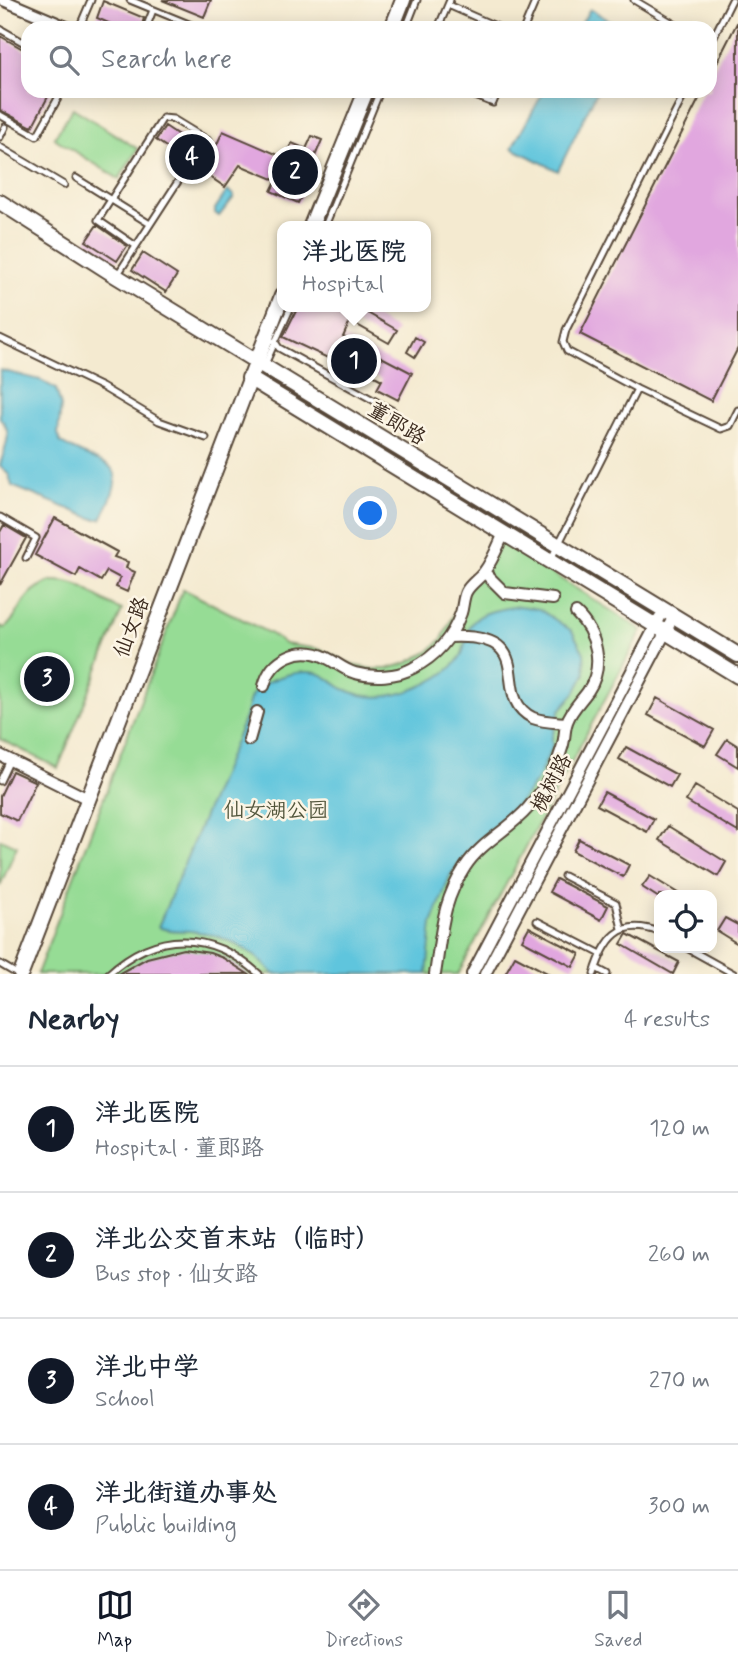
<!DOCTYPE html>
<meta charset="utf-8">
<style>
:root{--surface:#fff;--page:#f2f2f3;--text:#1f2937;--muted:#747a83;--line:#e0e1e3;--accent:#111827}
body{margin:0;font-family:Mynerve,"LXGW WenKai TC",sans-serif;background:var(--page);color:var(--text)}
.controls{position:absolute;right:21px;bottom:21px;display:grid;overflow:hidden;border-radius:14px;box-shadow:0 4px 18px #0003}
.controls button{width:63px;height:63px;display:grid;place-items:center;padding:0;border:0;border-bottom:2px solid var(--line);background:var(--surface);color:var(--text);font:35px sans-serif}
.you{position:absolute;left:371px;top:514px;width:24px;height:24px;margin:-18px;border:5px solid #fff;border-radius:50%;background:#1a73e8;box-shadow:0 0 0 10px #1a73e833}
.badge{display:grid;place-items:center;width:46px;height:46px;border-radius:50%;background:var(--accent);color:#fff;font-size:23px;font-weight:700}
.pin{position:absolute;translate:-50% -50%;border:4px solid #fff;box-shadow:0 2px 7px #0006}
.popup{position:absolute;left:277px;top:221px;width:154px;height:91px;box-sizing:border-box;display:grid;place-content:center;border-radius:14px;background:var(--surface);filter:drop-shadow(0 2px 5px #0005);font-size:23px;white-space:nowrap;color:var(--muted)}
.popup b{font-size:26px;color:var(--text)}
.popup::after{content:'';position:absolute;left:50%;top:100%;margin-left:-14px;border:14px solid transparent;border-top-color:var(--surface)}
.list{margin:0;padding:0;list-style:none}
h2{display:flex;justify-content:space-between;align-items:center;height:91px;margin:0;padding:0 28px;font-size:30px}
h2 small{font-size:23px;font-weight:400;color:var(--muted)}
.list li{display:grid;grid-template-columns:46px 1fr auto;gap:21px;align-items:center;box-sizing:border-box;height:126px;padding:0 28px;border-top:2px solid var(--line)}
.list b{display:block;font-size:26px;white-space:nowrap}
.list p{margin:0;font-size:23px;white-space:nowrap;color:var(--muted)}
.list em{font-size:23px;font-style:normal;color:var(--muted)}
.icon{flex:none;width:38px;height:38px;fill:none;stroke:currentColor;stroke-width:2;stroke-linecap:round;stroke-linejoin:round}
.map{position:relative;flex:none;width:738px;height:974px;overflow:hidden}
.search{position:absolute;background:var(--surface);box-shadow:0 4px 18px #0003;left:21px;right:21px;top:21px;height:77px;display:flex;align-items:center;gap:18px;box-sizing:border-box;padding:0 24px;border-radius:21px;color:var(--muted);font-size:26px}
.sheet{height:595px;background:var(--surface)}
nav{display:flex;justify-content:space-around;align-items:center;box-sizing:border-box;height:98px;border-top:2px solid var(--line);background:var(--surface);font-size:19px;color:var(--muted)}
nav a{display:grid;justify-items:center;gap:4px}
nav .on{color:var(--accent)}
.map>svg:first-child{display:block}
</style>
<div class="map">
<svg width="738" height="974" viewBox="0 0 738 974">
<rect width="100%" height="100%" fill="#fcf5e5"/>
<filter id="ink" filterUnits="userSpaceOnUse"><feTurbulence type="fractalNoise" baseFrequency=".0143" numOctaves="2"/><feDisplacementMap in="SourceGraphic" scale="14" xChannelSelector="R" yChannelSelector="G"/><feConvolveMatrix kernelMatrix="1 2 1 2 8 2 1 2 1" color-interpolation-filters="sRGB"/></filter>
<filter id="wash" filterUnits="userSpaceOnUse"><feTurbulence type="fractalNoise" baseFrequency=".00686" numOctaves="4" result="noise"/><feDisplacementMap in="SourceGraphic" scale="28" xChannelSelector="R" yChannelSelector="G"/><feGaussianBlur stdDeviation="1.57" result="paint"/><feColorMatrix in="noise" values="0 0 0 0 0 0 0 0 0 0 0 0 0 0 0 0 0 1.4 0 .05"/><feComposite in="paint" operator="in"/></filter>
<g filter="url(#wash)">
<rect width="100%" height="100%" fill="#f4ead0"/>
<path fill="#96dc95" stroke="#68835a" stroke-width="2" d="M73,108L138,149L119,179L54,138Z
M496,538L642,630L458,974H37L183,589L271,634L285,644L318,649L356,666L372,669H387L407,663L428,652L442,639L456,610L461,589L478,572Z
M51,581C87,580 92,599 122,610L58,768L0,739V626L5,628C24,611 19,594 51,581Z
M0,839L17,846L0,886Z"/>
<path fill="#5fc5dd" stroke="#4d787e" stroke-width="2" d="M590,9L622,28H579Z
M544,91H597L558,171L512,148Z
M227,191L233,194L234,197L219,216L215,213V209Z
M0,370L40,380L56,389L61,406L58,433L60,442C102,470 136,453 101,519H94L12,486L9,475L0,466C4,447 15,434 0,418Z
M519,606L539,609L572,631L584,653L585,674L575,693L560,710L552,737V748L537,780L521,801L467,853L450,876L432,924L427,974H274C253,950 223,934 191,931C179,930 169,932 158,927L244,720C247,713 248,701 252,695C263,679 298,669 317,673C327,675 335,685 344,689C357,695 373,698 387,696C411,693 447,678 461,656C467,645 464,631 474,621C485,610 504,609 519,606Z"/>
<g id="blocks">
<path fill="#e1a7df" d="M162,0H211L204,17Z
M103,1L144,18L141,28H120L97,18Z
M738,21V348L711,401L580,334L703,91H710V76Z
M0,36L28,52V91H51L32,127L0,110Z
M165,126L211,157L223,131L283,157L273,179L240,165L225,187L156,140Z
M312,136L322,140L313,161L288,151L292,143L306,149Z
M275,183L302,195L298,203L271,191Z
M97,225L127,246L117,261L86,241Z
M143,253L177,275L166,292L132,270Z
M298,307H357L397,330L389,343L350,321L343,337L412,373L398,400L377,389L382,380L335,355L332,360L283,337Z
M415,337L424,342L415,357L407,352Z
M55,518L117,552L114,557L128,562L126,568L135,572L127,592L116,587L120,578L107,571L101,581L80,569L76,577L35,555Z
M4,525L26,538L0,585V532Z
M657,698L714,730L705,746L648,715Z
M727,739L738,746V767L717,754Z
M626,747L677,775L670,787L619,759Z
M12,771L36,782L17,821L0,813V796Z
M695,786L738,812V832L686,801Z
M604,792L654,819L647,832L597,805Z
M668,826L726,862L718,876L659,840Z
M579,839L629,865L623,877L573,851Z
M650,876L681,895H659V898L642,887Z
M556,879L608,906L601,920L549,892Z
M725,918L738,925V944L717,931Z
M529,927L580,954L573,967L522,940Z
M627,934L679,962L673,974L621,944Z
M183,949L210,953L223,958L248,974H118L147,958Z
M515,956L549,974H505Z"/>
</g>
</g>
<g filter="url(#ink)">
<use href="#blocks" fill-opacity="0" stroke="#574739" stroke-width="2"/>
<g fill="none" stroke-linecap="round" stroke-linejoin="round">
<g stroke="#574739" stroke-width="9">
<path id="lane" d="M130,0L196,27
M634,0L681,28
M448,5L500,28
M39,28L44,17
M79,28L91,0
M146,28L153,10
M406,28L417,0
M438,28L450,0
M524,28L536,0
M0,29L28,45
M710,44L732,0
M463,91L493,103L498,91
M686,91L566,330L563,342L567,351L637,389L721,429L730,426L738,410
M0,115L37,136L62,91
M0,137L5,127
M0,147L64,185
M76,178L150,224
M325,226L380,91
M136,246L98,220L163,118L173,119L209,141
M118,274L186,169
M0,338L102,387L159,421L206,438
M268,339L275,342L279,348L393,411
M267,360L291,307
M0,517L36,538L26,558
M550,561L637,389
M0,781L10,760
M564,876L616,903L622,929
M537,921L601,954
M687,948L734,974
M0,964L17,974
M596,968L607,974
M108,974C156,930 210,930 259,974
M594,974C605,939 619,917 659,932"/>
</g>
<g stroke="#574739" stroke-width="14">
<path id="street" d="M3,0L69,28
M484,572L505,593L553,599
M450,637C544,633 487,695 533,718C543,722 556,722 566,723
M264,686C271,658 300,644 327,658C337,663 344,670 355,673C373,678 397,677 413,668C437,656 452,638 461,613C463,607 463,598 466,592C470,584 479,579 484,572C493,560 498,546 504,533
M249,740L257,712
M0,755L88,799
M435,974C442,932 441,904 465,867C481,842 509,830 528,808C543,791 556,770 562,748C565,740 564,730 567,722C571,710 581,701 588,691C605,666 597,633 576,613
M472,974L664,610
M485,974L674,616"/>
</g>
<g stroke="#574739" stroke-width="18">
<path id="secondary" d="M392,28L403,0
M0,202L116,276L738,655
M311,226L366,91
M249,378L738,676
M21,974L282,296"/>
</g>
<use href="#lane" stroke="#fff" stroke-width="5"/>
<use href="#street" stroke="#fff" stroke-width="10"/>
<use href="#secondary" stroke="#fff" stroke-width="14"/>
</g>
</g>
<g text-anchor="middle" stroke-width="5" stroke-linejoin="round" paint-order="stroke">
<g font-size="21" fill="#3b2a1e" stroke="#fcf5e5">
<text transform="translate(397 423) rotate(31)" y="7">董郎路</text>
<text transform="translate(131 627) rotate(-69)" y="7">仙女路</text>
<text transform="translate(551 783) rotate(-62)" y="7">槐树路</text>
</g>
<g font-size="21" fill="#52563c" stroke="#fcf5e5">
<text x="276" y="817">仙女湖公园</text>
</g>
</g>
</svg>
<div class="controls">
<button><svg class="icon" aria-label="locate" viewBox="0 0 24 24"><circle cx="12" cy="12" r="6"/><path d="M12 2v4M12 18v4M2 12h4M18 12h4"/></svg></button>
</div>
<div class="you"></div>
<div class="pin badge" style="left:354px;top:361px">1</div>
<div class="popup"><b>洋北医院</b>Hospital</div>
<div class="pin badge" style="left:295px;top:172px">2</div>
<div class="pin badge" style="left:47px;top:679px">3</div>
<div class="pin badge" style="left:192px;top:157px">4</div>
<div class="search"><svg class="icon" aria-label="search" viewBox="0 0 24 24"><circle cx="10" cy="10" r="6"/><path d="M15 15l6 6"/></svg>Search here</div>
</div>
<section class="sheet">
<h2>Nearby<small>4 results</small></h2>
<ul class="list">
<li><span class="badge">1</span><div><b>洋北医院</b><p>Hospital · 董郎路</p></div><em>120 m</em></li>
<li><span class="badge">2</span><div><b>洋北公交首末站（临时）</b><p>Bus stop · 仙女路</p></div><em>260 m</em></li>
<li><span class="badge">3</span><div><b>洋北中学</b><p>School</p></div><em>270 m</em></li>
<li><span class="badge">4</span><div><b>洋北街道办事处</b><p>Public building</p></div><em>300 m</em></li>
</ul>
</section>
<nav>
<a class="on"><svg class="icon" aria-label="map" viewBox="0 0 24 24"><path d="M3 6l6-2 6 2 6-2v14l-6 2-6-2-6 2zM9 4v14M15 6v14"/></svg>Map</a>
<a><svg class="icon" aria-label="directions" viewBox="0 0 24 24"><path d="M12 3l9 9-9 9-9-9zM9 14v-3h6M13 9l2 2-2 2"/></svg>Directions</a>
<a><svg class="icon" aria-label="saved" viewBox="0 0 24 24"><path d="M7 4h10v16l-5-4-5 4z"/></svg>Saved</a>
</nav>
